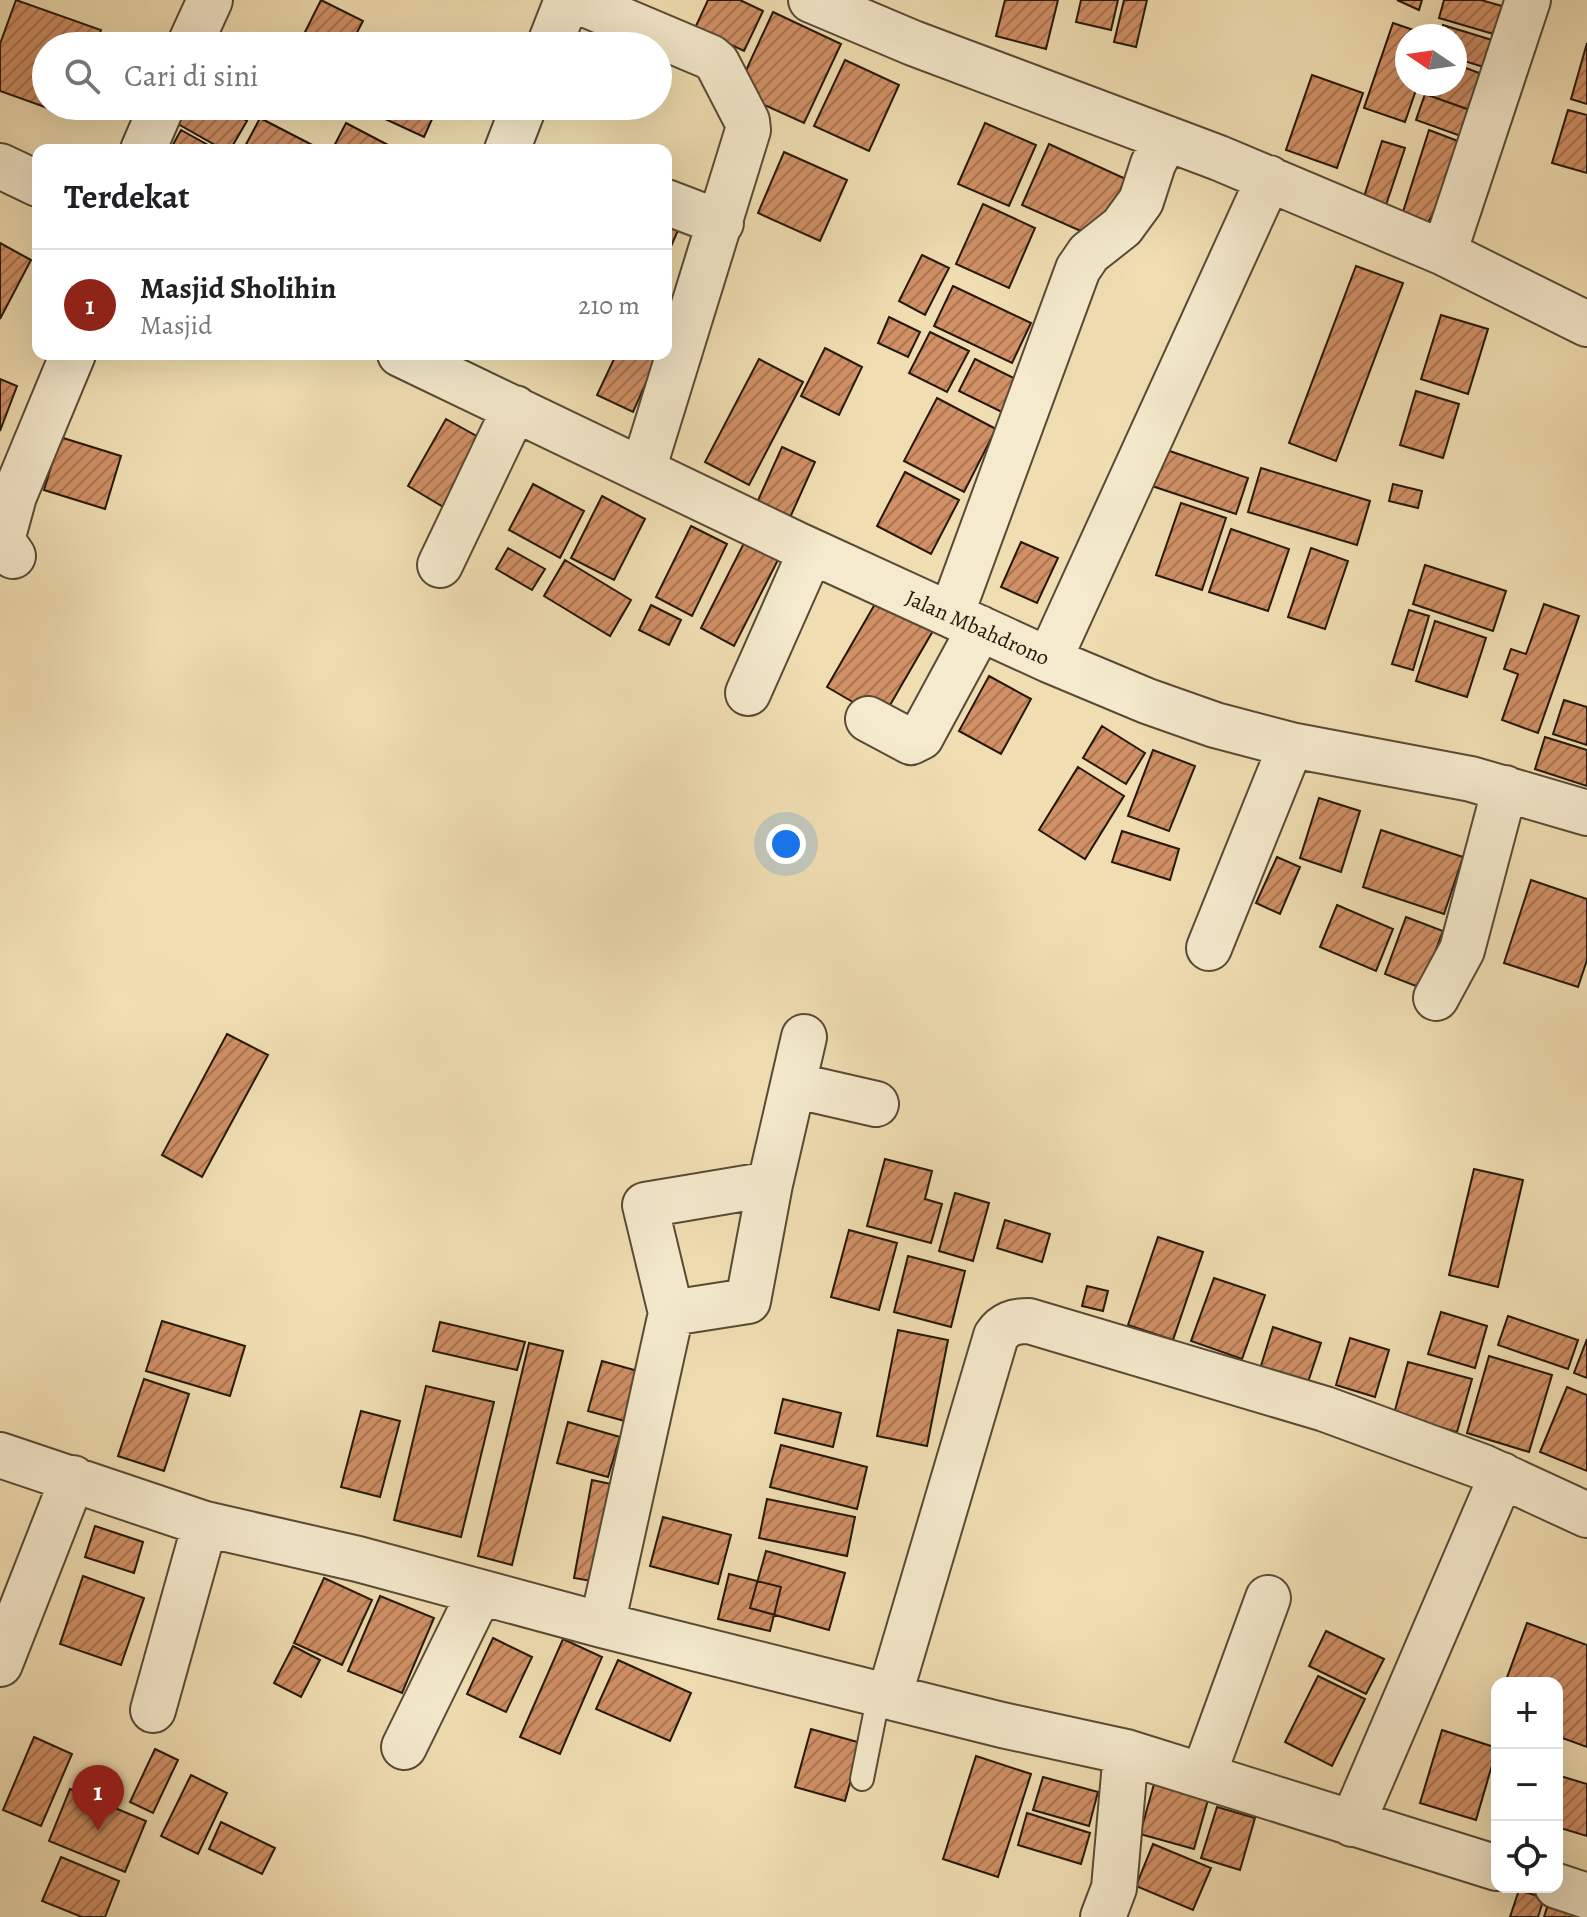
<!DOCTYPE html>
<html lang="id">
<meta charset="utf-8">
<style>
:root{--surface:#fff;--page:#f6f6f6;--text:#202124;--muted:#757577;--line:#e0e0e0;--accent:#8f2418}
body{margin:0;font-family:Alegreya,serif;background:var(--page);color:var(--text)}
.controls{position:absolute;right:24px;bottom:24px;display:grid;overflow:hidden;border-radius:16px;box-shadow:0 8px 32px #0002}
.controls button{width:72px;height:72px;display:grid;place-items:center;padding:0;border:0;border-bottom:2px solid var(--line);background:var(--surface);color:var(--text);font:40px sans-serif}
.compass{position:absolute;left:1395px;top:24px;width:72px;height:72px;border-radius:50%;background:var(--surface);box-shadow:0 8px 32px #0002;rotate:283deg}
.you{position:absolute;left:786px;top:844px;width:28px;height:28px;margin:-20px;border:6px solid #fff;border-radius:50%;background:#1a73e8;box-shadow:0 0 0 12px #1a73e833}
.badge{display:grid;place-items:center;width:52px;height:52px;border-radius:50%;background:var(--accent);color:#fff;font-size:26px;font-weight:700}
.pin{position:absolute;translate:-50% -66px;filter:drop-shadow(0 2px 4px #0008)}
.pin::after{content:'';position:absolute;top:42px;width:28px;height:24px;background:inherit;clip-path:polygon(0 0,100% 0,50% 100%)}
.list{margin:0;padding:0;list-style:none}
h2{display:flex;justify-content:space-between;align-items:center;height:104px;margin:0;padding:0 32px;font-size:34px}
h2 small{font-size:26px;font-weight:400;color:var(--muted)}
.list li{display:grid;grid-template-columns:52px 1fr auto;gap:24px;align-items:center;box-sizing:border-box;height:112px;padding:0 32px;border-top:2px solid var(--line)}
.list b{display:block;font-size:30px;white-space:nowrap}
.list p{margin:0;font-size:26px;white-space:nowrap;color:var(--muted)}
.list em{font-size:26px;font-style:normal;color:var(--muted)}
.icon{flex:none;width:44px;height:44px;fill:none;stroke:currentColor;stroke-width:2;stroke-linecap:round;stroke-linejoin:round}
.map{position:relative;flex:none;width:1587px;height:1917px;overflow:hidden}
.search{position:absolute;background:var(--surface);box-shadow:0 8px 32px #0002;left:32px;top:32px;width:640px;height:88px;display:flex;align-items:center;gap:20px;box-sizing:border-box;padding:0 28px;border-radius:44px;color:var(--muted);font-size:30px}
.panel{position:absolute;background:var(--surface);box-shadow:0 8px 32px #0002;left:32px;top:144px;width:640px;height:216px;border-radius:16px}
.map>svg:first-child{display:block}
</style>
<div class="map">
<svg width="1587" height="1917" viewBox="0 0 1587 1917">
<defs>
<pattern id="building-hatch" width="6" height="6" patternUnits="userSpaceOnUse" patternTransform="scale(2)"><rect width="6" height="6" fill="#d19066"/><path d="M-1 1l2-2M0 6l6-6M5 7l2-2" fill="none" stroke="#a97552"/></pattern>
</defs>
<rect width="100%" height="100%" fill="#f0deb2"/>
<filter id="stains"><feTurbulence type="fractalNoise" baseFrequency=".0025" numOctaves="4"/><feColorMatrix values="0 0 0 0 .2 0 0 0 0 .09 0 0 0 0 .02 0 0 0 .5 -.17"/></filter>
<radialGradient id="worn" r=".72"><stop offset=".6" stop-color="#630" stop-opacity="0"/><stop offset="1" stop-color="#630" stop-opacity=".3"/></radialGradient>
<path fill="url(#building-hatch)" stroke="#25180b" stroke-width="2" d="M16,0L101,30L95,46H46V106H74L70,116L0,91V44Z
M321,0L363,21L350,46H298Z
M708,0H740L763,11L744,51L695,28Z
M1005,0H1058L1046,49L996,36Z
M1081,0H1118L1111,30L1076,22Z
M1124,0H1147L1136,47L1114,42Z
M1397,0H1422L1419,10Z
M1444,0H1481L1516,10L1507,38L1439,18Z
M773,12L841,44L804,123L736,92Z
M1393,23L1431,36H1407V84H1418L1405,122L1364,108Z
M1443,25L1505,44L1496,71L1455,58V36H1440Z
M1587,43V104L1571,99Z
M845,60L899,85L869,151L814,126Z
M1455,64L1493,78L1481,114L1425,94L1428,84H1455Z
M1312,75L1363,93L1337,168L1286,150Z
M1425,94L1481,114L1472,140L1416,120Z
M189,106H220L247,121L230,150H224L178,124Z
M357,106H438L424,137Z
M1568,110L1587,115V173L1552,163Z
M260,118L322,150H243Z
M346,123L392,147L391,150H332Z
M985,123L1036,145L1009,206L958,184Z
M181,130L217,150H170Z
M1429,130L1471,146L1426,226L1402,215Z
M1382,141L1405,148L1384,211L1362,203Z
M1049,144L1128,180L1101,240L1022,205Z
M784,152L847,180L820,241L758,213Z
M983,204L1035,228L1009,288L956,264Z
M666,214L682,221L666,258Z
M0,243L31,260L0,319Z
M922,255L949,268L925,315L899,301Z
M1356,266L1403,283L1336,461L1289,443Z
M953,286L1031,323L1012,363L934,326Z
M1441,315L1488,329L1468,394L1421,379Z
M889,317L920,332L908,357L878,343Z
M930,332L969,351L947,392L909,373Z
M825,348L862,367L839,415L801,396Z
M608,354H659L633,412L597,395L615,357Z
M759,359L803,382L749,485L705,462Z
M975,359L1030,386L1014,418L959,391Z
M0,379L17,386L0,431Z
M1416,391L1459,404L1443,458L1400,445Z
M937,398L996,429L964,492L904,461Z
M446,419L489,443L450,511L408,486Z
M60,437L121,456L105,509L44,490Z
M782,447L815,462L788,522L755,507Z
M1164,449L1248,478L1236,514L1152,486Z
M1261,468L1370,501L1357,545L1248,512Z
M905,472L959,500L931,554L877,526Z
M533,484L584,511L560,558L509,530Z
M1393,484L1422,491L1418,508L1389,501Z
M602,496L645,519L614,580L571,558Z
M1181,503L1226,518L1202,590L1156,575Z
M691,526L727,544L692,616L656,597Z
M1231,529L1289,549L1268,611L1209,592Z
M1021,542L1058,558L1037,603L1001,587Z
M744,543L778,560L734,646L701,628Z
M508,548L545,569L532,590L496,569Z
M1311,548L1348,561L1325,629L1288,617Z
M565,560L631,600L610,636L544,596Z
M1425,565L1506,591L1493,631L1413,604Z
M879,597L934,629L882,719L827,687Z
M1544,604L1579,616L1538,733L1502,720L1518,674L1504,669L1511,649L1526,654Z
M651,605L681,620L669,645L639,630Z
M1409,610L1429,616L1413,670L1392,664Z
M1435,621L1486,638L1467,697L1416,681Z
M989,676L1031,699L1001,754L959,731Z
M1564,700L1587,707V745L1553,734Z
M1102,726L1145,753L1126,784L1083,758Z
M1545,737L1587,750V786L1535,769Z
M1153,750L1195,766L1169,831L1128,816Z
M1078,767L1124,796L1085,859L1039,830Z
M1319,798L1360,811L1341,872L1300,858Z
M1381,830L1463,857L1444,914L1363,887Z
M1122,831L1179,849L1170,880L1112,862Z
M1277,857L1300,867L1280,914L1256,903Z
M1531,880L1587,899V960L1578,987L1504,963Z
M1337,905L1393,929L1376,971L1320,947Z
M1406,917L1443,931L1421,988L1385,974Z
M227,1034L268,1055L202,1177L162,1155Z
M885,1159L932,1171L925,1199L942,1204L931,1243L867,1226Z
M1474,1169L1523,1180L1498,1287L1449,1275Z
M955,1193L989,1203L973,1261L939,1251Z
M1005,1220L1050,1234L1042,1262L997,1248Z
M849,1230L897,1243L879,1310L831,1297Z
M1158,1237L1203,1252L1173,1340L1128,1325Z
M908,1256L965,1271L951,1327L894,1312Z
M1214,1278L1265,1295L1242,1359L1191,1341Z
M1087,1286L1108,1291L1103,1311L1082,1306Z
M1441,1312L1487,1326L1475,1368L1428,1354Z
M1508,1316L1578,1340L1568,1369L1498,1345Z
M162,1321L245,1346L230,1396L146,1371Z
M440,1322L525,1342L517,1370L433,1351Z
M1273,1327L1321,1343L1307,1385L1260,1369Z
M898,1330L948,1340L927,1446L877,1436Z
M1350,1338L1389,1350L1375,1397L1336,1385Z
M1587,1339V1378L1574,1373Z
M529,1343L563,1351L512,1565L478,1556Z
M1489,1356L1552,1375L1529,1452L1467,1433Z
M602,1361L645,1373L632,1423L588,1411Z
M1408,1362L1472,1379L1457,1432L1394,1414Z
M144,1379L189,1394L164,1471L118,1456Z
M426,1386L494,1402L461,1537L394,1520Z
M1567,1387L1587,1395V1471L1540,1452Z
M783,1399L841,1413L833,1447L775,1433Z
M361,1411L400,1421L380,1497L341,1487Z
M568,1422L620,1437L608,1477L557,1463Z
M781,1445L867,1467L857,1509L770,1487Z
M592,1480L616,1485L598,1582L574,1578Z
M767,1499L855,1517L847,1556L759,1538Z
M663,1517L731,1535L718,1584L650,1566Z
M95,1526L143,1542L134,1573L85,1557Z
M766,1551L845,1573L829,1630L750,1608Z
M729,1574L781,1587L770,1631L718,1619Z
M83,1576L144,1598L121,1665L60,1644Z
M324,1578L372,1600L342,1665L294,1643Z
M380,1596L434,1618L402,1693L348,1671Z
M1527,1623L1587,1645V1747L1557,1736V1683H1505Z
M1326,1631L1384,1659L1366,1694L1309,1666Z
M493,1638L532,1657L506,1712L467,1694Z
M563,1639L602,1657L560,1754L520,1737Z
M293,1646L320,1660L301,1697L274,1683Z
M618,1660L691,1693L670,1741L596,1709Z
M1318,1676L1365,1699L1332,1766L1285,1742Z
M811,1729L861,1743L845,1801L795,1787Z
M1442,1730L1497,1748L1476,1820L1420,1803Z
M34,1737L72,1754L41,1826L3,1810Z
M155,1749L178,1760L153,1813L130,1802Z
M976,1756L1031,1774L998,1877L943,1859Z
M191,1775L227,1793L198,1854L161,1836Z
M1557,1775L1587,1784V1836L1557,1827Z
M1043,1777L1098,1792L1089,1826L1033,1810Z
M1154,1784L1208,1800L1194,1849L1140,1834Z
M70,1789L146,1821L125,1872L49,1841Z
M1217,1807L1255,1818L1240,1870L1201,1858Z
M1027,1813L1090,1833L1081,1864L1018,1845Z
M221,1822L275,1848L262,1874L209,1849Z
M1153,1844L1211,1868L1193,1910L1136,1886Z
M61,1857L119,1881L105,1917H82L42,1901Z
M1519,1890L1544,1898L1538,1917H1510Z
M1549,1901L1587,1917H1544Z"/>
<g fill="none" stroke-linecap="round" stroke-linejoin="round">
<g stroke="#584a35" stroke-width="26">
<path id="service" d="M862,1779L879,1694"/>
</g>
<g stroke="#584a35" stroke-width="48">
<path id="minor" d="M575,0L710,57L717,63L747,121L748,130L643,470
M811,0L913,43L1219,158L1444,253
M1528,0L1444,253L1587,324
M189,46L210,0
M549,46L567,0
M143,150L162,106
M507,150L524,106
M0,166L38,184
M666,202L721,223
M400,354L798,545L1049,660L1147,701L1215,725L1291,745L1471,779L1587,813
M13,556L2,540L14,496L73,354
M440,565L515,408
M951,615L1078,269L1089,253L1122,227L1141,201L1153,164L1166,138
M1049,660L1269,178
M748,693L811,551
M868,719L911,742L921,737L980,628
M1209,948L1291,745
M1436,998L1462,950L1505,788
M793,1085L876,1104
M671,1313L748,1301L770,1184L804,1037
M0,1455L205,1524L358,1559L602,1625L1002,1725L1126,1752L1497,1868
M602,1625L671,1313L645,1205L770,1184
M0,1664L73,1478
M889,1697L996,1336C1004,1324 1014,1321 1029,1321L1325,1409L1483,1467L1587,1515
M153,1710L205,1524
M404,1747L480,1592
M1203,1776L1268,1598
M1352,1824L1502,1475
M1557,1886L1587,1896
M1103,1917L1114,1888L1126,1752"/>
</g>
<use href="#service" stroke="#f5eacd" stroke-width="22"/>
<use href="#minor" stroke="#f5eacd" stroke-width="44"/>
</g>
<g text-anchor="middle" stroke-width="7" stroke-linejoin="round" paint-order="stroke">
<g font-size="22" fill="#25180b" stroke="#f5eacd">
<text transform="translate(978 627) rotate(24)" y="8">Jalan Mbahdrono</text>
</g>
</g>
<rect width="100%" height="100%" filter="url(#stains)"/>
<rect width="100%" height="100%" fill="url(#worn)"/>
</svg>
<div class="controls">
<button>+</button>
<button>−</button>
<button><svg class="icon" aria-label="locate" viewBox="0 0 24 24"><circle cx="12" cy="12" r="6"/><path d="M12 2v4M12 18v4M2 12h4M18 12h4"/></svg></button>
</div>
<svg class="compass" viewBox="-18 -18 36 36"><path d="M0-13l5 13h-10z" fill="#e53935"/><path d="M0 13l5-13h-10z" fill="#757577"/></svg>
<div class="you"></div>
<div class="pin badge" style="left:98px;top:1831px">1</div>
<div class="search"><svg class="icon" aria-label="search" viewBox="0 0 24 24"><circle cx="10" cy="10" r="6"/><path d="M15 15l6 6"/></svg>Cari di sini</div>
<section class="panel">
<h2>Terdekat<small></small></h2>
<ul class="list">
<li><span class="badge">1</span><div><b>Masjid Sholihin</b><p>Masjid</p></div><em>210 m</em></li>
</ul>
</section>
</div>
